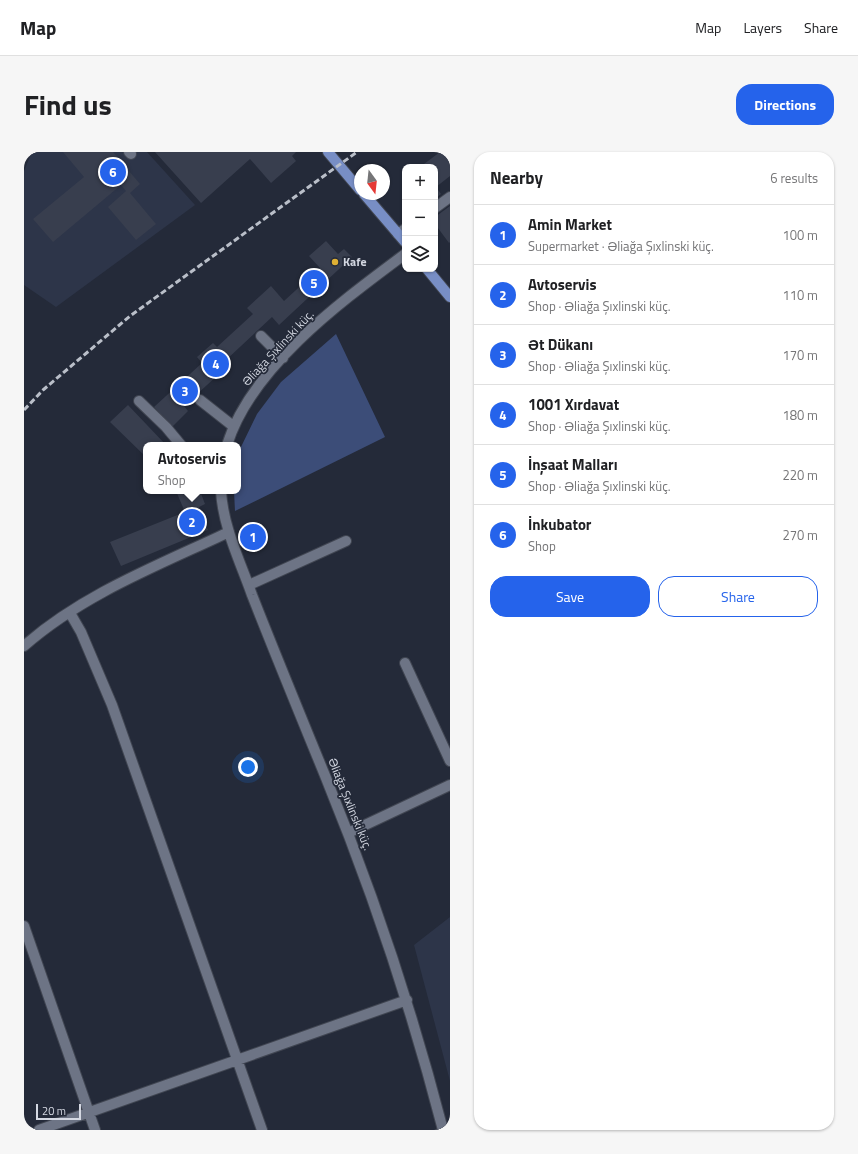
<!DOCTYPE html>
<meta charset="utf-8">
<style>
:root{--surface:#fff;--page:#f6f6f6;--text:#202124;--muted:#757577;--line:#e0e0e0;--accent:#2563eb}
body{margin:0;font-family:"Titillium Web",sans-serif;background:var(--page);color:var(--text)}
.controls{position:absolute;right:12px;top:12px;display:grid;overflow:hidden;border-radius:8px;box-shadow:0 1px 3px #0004}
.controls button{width:36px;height:36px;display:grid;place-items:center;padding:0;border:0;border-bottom:1px solid var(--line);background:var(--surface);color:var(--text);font:20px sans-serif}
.compass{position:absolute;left:330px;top:12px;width:36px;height:36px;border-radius:50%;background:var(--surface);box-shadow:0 1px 3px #0004;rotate:165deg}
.scale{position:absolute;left:12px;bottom:10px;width:45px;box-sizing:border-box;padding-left:4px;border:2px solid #d4d8e2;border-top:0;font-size:11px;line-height:14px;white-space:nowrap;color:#d4d8e2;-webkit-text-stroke:3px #242a39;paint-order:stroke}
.you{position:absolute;left:224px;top:615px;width:14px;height:14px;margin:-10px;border:3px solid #fff;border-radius:50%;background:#1a73e8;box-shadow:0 0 0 6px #1a73e833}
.badge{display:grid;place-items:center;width:26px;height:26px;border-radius:50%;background:var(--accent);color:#fff;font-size:13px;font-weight:700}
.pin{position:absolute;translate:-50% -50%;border:2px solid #fff;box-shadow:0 1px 4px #0006}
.popup{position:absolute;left:119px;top:290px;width:98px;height:52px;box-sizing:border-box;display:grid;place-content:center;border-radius:8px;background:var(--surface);filter:drop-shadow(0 1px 3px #0005);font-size:13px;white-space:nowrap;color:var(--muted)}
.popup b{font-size:15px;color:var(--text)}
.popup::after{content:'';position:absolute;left:50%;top:100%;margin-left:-8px;border:8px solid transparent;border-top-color:var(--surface)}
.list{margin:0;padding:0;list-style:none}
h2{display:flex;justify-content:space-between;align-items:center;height:52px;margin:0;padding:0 16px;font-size:17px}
h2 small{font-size:13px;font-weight:400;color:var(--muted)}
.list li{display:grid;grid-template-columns:26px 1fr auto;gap:12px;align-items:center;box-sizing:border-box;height:60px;padding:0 16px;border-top:1px solid var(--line)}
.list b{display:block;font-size:15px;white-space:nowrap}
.list p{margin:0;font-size:13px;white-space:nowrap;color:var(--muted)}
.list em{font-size:13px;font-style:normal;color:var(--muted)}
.actions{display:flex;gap:8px;padding:12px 16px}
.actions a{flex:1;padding:9px 0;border:1px solid var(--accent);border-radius:16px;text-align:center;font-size:14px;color:var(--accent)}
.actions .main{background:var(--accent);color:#fff}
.icon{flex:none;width:22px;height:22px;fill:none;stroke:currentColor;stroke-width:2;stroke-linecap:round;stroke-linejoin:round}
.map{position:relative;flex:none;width:426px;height:978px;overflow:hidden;border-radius:16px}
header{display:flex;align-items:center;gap:24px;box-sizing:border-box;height:56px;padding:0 20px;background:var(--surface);border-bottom:1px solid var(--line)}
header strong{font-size:19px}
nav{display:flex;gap:22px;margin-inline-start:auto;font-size:14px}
.intro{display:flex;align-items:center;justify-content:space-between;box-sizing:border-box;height:96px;padding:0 24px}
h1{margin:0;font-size:28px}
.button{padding:10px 18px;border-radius:16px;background:var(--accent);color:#fff;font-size:14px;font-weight:700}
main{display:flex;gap:24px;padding:0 24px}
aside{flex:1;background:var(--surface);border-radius:16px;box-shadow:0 1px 3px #0004}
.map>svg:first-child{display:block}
</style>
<header>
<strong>Map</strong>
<nav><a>Map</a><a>Layers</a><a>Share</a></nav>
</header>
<div class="intro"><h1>Find us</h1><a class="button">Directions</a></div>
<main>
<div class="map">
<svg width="426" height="978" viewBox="0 0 426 978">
<rect width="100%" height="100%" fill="#242a39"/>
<path fill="#2d3549" d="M8,0H123L171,53L32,155L0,133V19Z
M426,765V929L390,793Z"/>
<path fill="#3c4d78" d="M312,182L361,285L211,359L210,339H214V307L216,297L233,262L257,230Z"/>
<path fill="#383e4e" d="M39,0H89L116,32L106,41L132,72L112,88L84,55L102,39L97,33L29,90L9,67L60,25Z
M131,0H272L268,4L272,9L247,31L226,7L177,51Z
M416,0H426V24L412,35L417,42L411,47V15H396Z
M426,54V90L425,91L411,72V65Z
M302,89L314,102L320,97L328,105L255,173L248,165L202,208L206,212L160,254L164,259L148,275L130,255L178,211L173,205L189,191L193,195L229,162L223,156L247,134L260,149L296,116L285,104Z
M104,253L142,293H122V305L86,270Z
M152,339H176L181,352L175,355L184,378L97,414L86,390L161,360Z"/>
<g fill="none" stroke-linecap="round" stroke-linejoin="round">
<g stroke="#414652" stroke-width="12">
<path id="minor" d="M105,0L107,2
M411,56L426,45
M374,82L381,77
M237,184L259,206
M176,248L209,274
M115,249L142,275L157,293
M203,293C227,215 318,149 381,102
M197,339C199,375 216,409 228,443C252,504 277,565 302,626C349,741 388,858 419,978
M225,433L322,389
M46,461L57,480L88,553L238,978
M0,494C59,442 135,413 205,380
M381,511L426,609
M324,681L426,633
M0,774L71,978
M15,978L383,848"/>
</g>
<g stroke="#414652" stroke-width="12">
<path id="major" d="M304,0L336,38
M340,42L381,90
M403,117L426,145"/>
</g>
<use href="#minor" stroke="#6d7485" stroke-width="10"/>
<use href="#major" stroke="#788ec5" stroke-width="10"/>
<path stroke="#babfc9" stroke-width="3" stroke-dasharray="6 3" stroke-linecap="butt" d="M0,258L19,238L106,164L333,0"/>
</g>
<circle fill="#dfb034" stroke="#242a39" stroke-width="1.5" cx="311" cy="110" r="4"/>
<g text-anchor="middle" stroke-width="3.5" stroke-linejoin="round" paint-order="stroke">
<g font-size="12" font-weight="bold" fill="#d4d8e2" stroke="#242a39" text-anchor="start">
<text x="319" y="114">Kafe</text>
</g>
<g font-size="12" fill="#d4d8e2" stroke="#242a39">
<text transform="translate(254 196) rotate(-47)" y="4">Əliağa Şıxlinski küç.</text>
<text transform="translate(326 652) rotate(68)" y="4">Əliağa Şıxlinski küç.</text>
</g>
</g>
</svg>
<div class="controls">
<button>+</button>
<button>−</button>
<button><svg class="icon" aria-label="layers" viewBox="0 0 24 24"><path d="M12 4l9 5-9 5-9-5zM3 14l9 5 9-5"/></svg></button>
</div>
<svg class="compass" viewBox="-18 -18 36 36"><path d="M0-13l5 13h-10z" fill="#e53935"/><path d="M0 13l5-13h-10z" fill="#757577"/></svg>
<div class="scale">20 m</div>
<div class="you"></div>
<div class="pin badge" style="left:229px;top:385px">1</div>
<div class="pin badge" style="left:168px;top:370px">2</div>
<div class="popup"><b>Avtoservis</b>Shop</div>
<div class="pin badge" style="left:161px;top:239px">3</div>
<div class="pin badge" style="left:192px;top:212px">4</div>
<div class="pin badge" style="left:290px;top:131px">5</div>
<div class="pin badge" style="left:89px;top:20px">6</div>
</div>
<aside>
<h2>Nearby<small>6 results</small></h2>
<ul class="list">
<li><span class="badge">1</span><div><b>Amin Market</b><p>Supermarket · Əliağa Şıxlinski küç.</p></div><em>100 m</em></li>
<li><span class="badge">2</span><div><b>Avtoservis</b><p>Shop · Əliağa Şıxlinski küç.</p></div><em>110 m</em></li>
<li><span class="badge">3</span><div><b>Ət Dükanı</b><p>Shop · Əliağa Şıxlinski küç.</p></div><em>170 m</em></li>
<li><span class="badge">4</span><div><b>1001 Xırdavat</b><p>Shop · Əliağa Şıxlinski küç.</p></div><em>180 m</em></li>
<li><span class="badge">5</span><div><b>İnşaat Malları</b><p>Shop · Əliağa Şıxlinski küç.</p></div><em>220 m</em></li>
<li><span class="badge">6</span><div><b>İnkubator</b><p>Shop</p></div><em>270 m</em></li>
</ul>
<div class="actions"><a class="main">Save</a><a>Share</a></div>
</aside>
</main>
